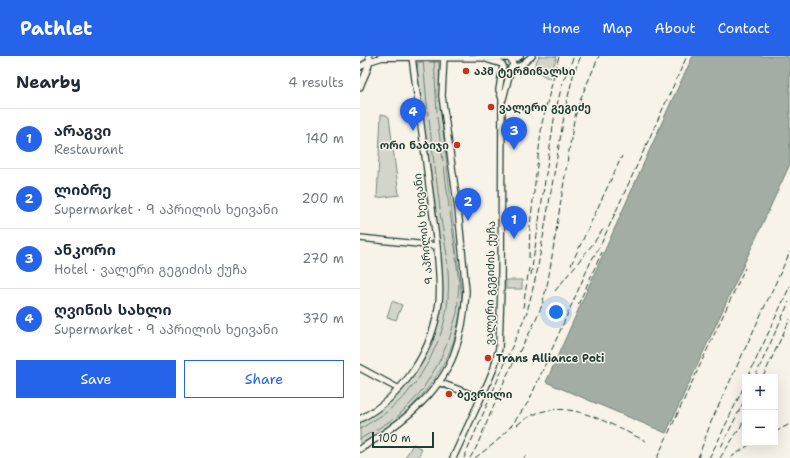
<!DOCTYPE html>
<meta charset="utf-8">
<style>
:root{--surface:#fff;--page:#f6f6f7;--text:#1f2937;--muted:#747a83;--line:#e0e1e3;--accent:#2563eb}
body{margin:0;font-family:"Shantell Sans","Noto Sans Georgian",sans-serif;background:var(--page);color:var(--text)}
.controls{position:absolute;right:12px;bottom:12px;display:grid;overflow:hidden;border-radius:0px;box-shadow:0 4px 16px #0002}
.controls button{width:36px;height:36px;display:grid;place-items:center;padding:0;border:0;border-bottom:1px solid var(--line);background:var(--surface);color:var(--text);font:20px sans-serif}
.scale{position:absolute;left:12px;bottom:10px;width:62px;box-sizing:border-box;padding-left:4px;border:2px solid #1f3d34;border-top:0;font-size:11px;line-height:14px;white-space:nowrap;color:#1f3d34;-webkit-text-stroke:3px #f7f3e8;paint-order:stroke}
.you{position:absolute;left:196px;top:256px;width:14px;height:14px;margin:-10px;border:3px solid #fff;border-radius:50%;background:#1a73e8;box-shadow:0 0 0 6px #1a73e833}
.badge{display:grid;place-items:center;width:26px;height:26px;border-radius:50%;background:var(--accent);color:#fff;font-size:13px;font-weight:700}
.pin{position:absolute;translate:-50% -33px;filter:drop-shadow(0 1px 2px #0008)}
.pin::after{content:'';position:absolute;top:21px;width:14px;height:12px;background:inherit;clip-path:polygon(0 0,100% 0,50% 100%)}
.list{margin:0;padding:0;list-style:none}
h2{display:flex;justify-content:space-between;align-items:center;height:52px;margin:0;padding:0 16px;font-size:17px}
h2 small{font-size:13px;font-weight:400;color:var(--muted)}
.list li{display:grid;grid-template-columns:26px 1fr auto;gap:12px;align-items:center;box-sizing:border-box;height:60px;padding:0 16px;border-top:1px solid var(--line)}
.list b{display:block;font-size:15px;white-space:nowrap}
.list p{margin:0;font-size:13px;white-space:nowrap;color:var(--muted)}
.list em{font-size:13px;font-style:normal;color:var(--muted)}
.actions{display:flex;gap:8px;padding:12px 16px}
.actions a{flex:1;padding:9px 0;border:1px solid var(--accent);border-radius:0px;text-align:center;font-size:14px;color:var(--accent)}
.actions .main{background:var(--accent);color:#fff}
.map{position:relative;flex:none;width:430px;height:402px;overflow:hidden}
header{display:flex;align-items:center;gap:24px;box-sizing:border-box;height:56px;padding:0 20px;background:var(--accent);color:#fff}
header strong{font-size:19px}
nav{display:flex;gap:22px;margin-inline-start:auto;font-size:14px}
main{display:flex}
aside{flex:1;background:var(--surface)}
.map>svg:first-child{display:block}
</style>
<header>
<strong>Pathlet</strong>
<nav><a>Home</a><a>Map</a><a>About</a><a>Contact</a></nav>
</header>
<main>
<aside>
<h2>Nearby<small>4 results</small></h2>
<ul class="list">
<li><span class="badge">1</span><div><b>არაგვი</b><p>Restaurant</p></div><em>140 m</em></li>
<li><span class="badge">2</span><div><b>ლიბრე</b><p>Supermarket · 9 აპრილის ხეივანი</p></div><em>200 m</em></li>
<li><span class="badge">3</span><div><b>ანკორი</b><p>Hotel · ვალერი გეგიძის ქუჩა</p></div><em>270 m</em></li>
<li><span class="badge">4</span><div><b>ღვინის სახლი</b><p>Supermarket · 9 აპრილის ხეივანი</p></div><em>370 m</em></li>
</ul>
<div class="actions"><a class="main">Save</a><a>Share</a></div>
</aside>
<div class="map">
<svg width="430" height="402" viewBox="0 0 430 402">
<rect width="100%" height="100%" fill="#f7f3e8"/>
<filter id="ink" filterUnits="userSpaceOnUse"><feTurbulence type="fractalNoise" baseFrequency=".025" numOctaves="2"/><feDisplacementMap in="SourceGraphic" scale="8" xChannelSelector="R" yChannelSelector="G"/><feConvolveMatrix kernelMatrix="1 2 1 2 8 2 1 2 1" color-interpolation-filters="sRGB"/></filter>
<g filter="url(#ink)">
<path fill="#d3d5ca" stroke="#79897f" d="M179,0H197L189,23L173,13Z
M58,6H78L79,7L80,48L102,244C97,288 85,314 55,347C47,357 37,367 26,374C18,380 9,385 0,390V366C17,353 36,342 49,325C62,309 73,286 78,265C83,245 80,223 78,202C74,138 64,75 57,12Z
M21,58L26,59L29,61L39,139L17,142Z
M146,224H162V233H146Z
M32,245L42,249L36,264L27,261Z
M53,388L62,393L58,402H45Z"/>
<path fill="#a4ada3" stroke="#6f8077" d="M333,0H428L430,10V108L306,377L186,326L312,44Z"/>
<g fill="none" stroke-linecap="round" stroke-linejoin="round">
<path stroke="#6f8077" stroke-width="1" d="M74,3L77,56
M63,4L68,59
M77,61L83,105
M69,63L74,107
M84,110L89,151
M75,111L80,153
M90,156L96,198
M80,157L87,199
M96,202L99,227L98,241
M80,280C89,255 90,230 87,203
M89,284L97,257L98,245
M58,323L69,305L78,285
M64,331L78,308L87,288
M30,353L45,340L56,326
M37,361L52,346L63,333
M0,373L27,356
M16,374L33,363
M0,383L12,376"/>
<g stroke="#1f3d34" stroke-width="8">
<path id="minor" d="M149,2H157L160,0
M126,3L142,8
M0,11L10,5L23,1L149,2L152,5L153,9L151,12L143,43
M152,11L160,10L172,0
M0,31C3,21 11,11 9,0
M0,182L77,190
M0,312L39,333
M78,326L121,342
M0,363C44,340 73,294 79,246C81,227 78,208 77,190L52,1
M0,393C37,370 78,341 94,298C101,279 105,256 106,235L98,153L82,40L84,0
M93,402L126,331L134,312L139,292L141,232L142,43L139,34L143,10"/>
</g>
<use href="#minor" stroke="#f7f3e8" stroke-width="5.5"/>
<path stroke="#1f3d34" stroke-width="1" stroke-dasharray="6 3" stroke-linecap="butt" d="M169,202L170,170L182,67L199,0
M211,209L262,100
M171,219L195,57L203,25L214,0
M195,235L232,189L244,172
M218,249L242,196
M163,252L169,212
M388,321L430,230
M395,321L429,246
M403,321L430,263
M157,369C199,334 244,366 286,385
M415,376L430,368
M361,391L385,343
M104,402L167,256L177,216L206,49L214,16L221,0
M110,402L116,392L146,321L172,272L182,249L188,225L214,64L220,44L239,0
M115,402L136,386L152,369L169,345L231,205L241,188L327,0
M164,402L166,399
M297,402L385,212
M338,402L351,366L430,196
M349,402L358,385L385,328
M360,402L380,372L385,361
M370,402L392,387"/>
</g>
</g>
<g fill="#c8321e" stroke="#f7f3e8" stroke-width="1.5">
<circle cx="106" cy="15" r="4"/>
<circle cx="131" cy="51" r="4"/>
<circle cx="97" cy="89" r="4"/>
<circle cx="128" cy="302" r="4"/>
<circle cx="89" cy="338" r="4"/>
</g>
<g text-anchor="middle" stroke-width="3" stroke-linejoin="round" paint-order="stroke">
<g font-size="11" font-weight="bold" fill="#1f3d34" stroke="#f7f3e8" text-anchor="start">
<text x="114" y="19">აპმ ტერმინალსი</text>
<text x="139" y="55">ვალერი გეგიძე</text>
<text x="89" y="93" text-anchor="end">ორი ნაბიჯი</text>
<text x="136" y="306">Trans Alliance Poti</text>
<text x="97" y="342">ბევრილი</text>
</g>
<g font-size="11" fill="#1f3d34" stroke="#f7f3e8">
<text transform="translate(63 173) rotate(-96)" y="4">9 აპრილის ხეივანი</text>
<text transform="translate(130 227) rotate(-89)" y="4">ვალერი გეგიძის ქუჩა</text>
</g>
</g>
</svg>
<div class="controls">
<button>+</button>
<button>−</button>
</div>
<div class="scale">100 m</div>
<div class="you"></div>
<div class="pin badge" style="left:154px;top:183px">1</div>
<div class="pin badge" style="left:108px;top:165px">2</div>
<div class="pin badge" style="left:154px;top:94px">3</div>
<div class="pin badge" style="left:53px;top:75px">4</div>
</div>
</main>
